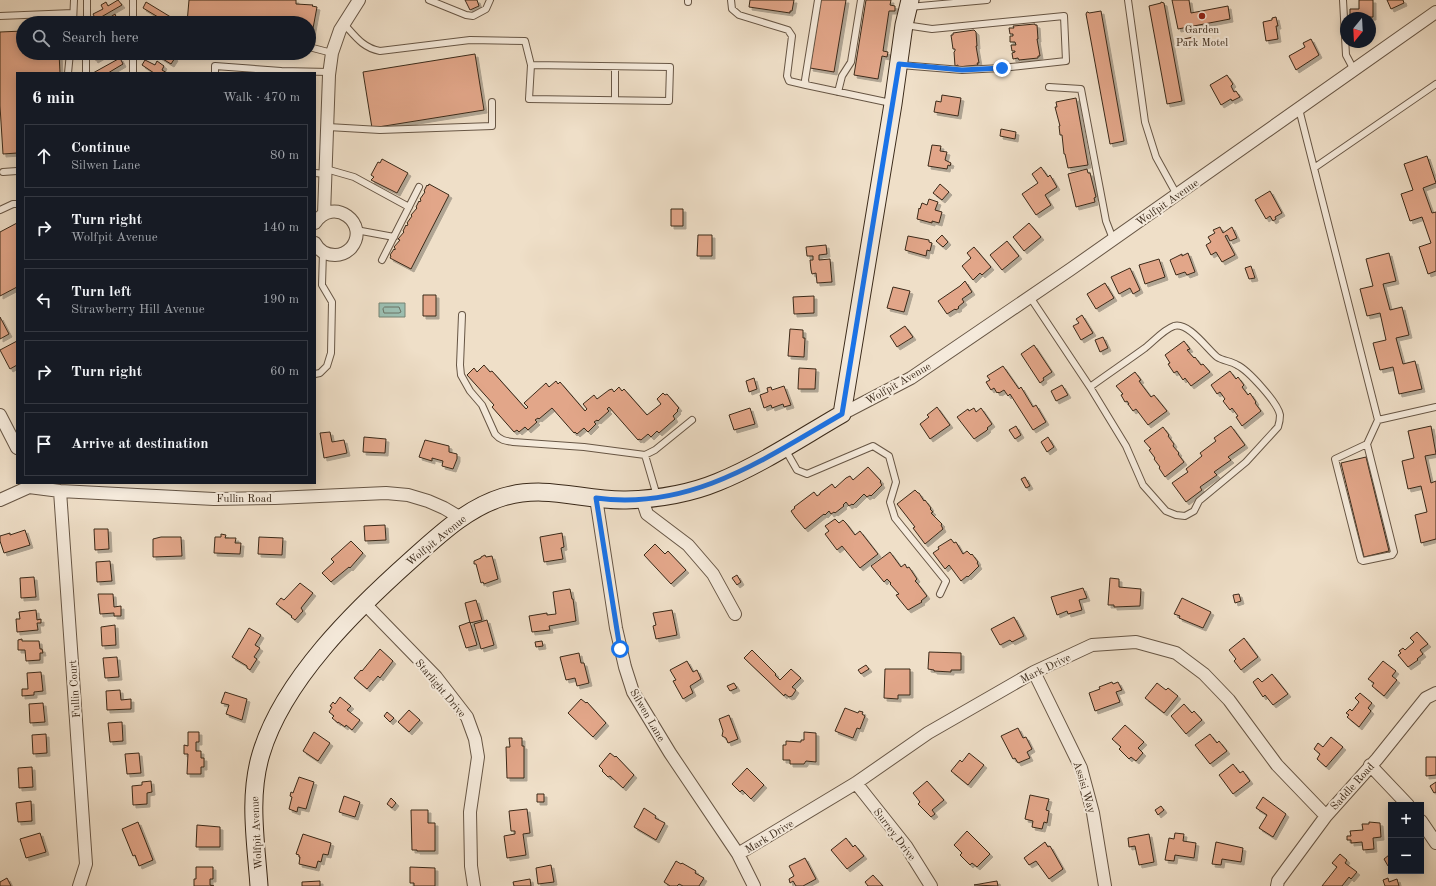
<!DOCTYPE html>
<meta charset="utf-8">
<style>
:root{--surface:#171b24;--page:#20242c;--text:#f1f3f6;--muted:#9ea1a6;--line:#363941}
body{margin:0;font-family:"Old Standard TT",serif;background:var(--page);color:var(--text)}
.controls{position:absolute;right:12px;bottom:12px;display:grid;overflow:hidden;border-radius:0px;box-shadow:0 2px 10px #0003}
.controls button{width:36px;height:36px;display:grid;place-items:center;padding:0;border:0;border-bottom:1px solid var(--line);background:var(--surface);color:var(--text);font:20px sans-serif}
.compass{position:absolute;left:1340px;top:12px;width:36px;height:36px;border-radius:50%;background:var(--surface);box-shadow:0 2px 10px #0003;rotate:198deg}
.stop{position:absolute;width:12px;height:12px;margin:-9px;border:3px solid #1a73e8;border-radius:50%;background:#fff}
.stop.end{background:#1a73e8;border-color:#fff;box-shadow:0 1px 4px #0008}
.list{margin:0;padding:0;list-style:none}
h2{display:flex;justify-content:space-between;align-items:center;height:52px;margin:0;padding:0 16px;font-size:17px}
h2 small{font-size:13px;font-weight:400;color:var(--muted)}
.list li{display:grid;grid-template-columns:26px 1fr auto;gap:12px;align-items:center;box-sizing:border-box;height:64px;margin:0 8px 8px;padding:0 8px;border:1px solid var(--line);border-radius:0px}
.list b{display:block;font-size:15px;white-space:nowrap}
.list p{margin:0;font-size:13px;white-space:nowrap;color:var(--muted)}
.list em{font-size:13px;font-style:normal;color:var(--muted)}
.icon{flex:none;width:22px;height:22px;fill:none;stroke:currentColor;stroke-width:2;stroke-linecap:round;stroke-linejoin:round}
.map{position:relative;flex:none;width:1436px;height:886px;overflow:hidden}
.search{position:absolute;background:var(--surface);box-shadow:0 2px 10px #0003;left:16px;top:16px;width:300px;height:44px;display:flex;align-items:center;gap:10px;box-sizing:border-box;padding:0 14px;border-radius:22px;color:var(--muted);font-size:15px}
.panel{position:absolute;background:var(--surface);box-shadow:0 2px 10px #0003;left:16px;top:72px;width:300px;height:412px;border-radius:0px}
.map>svg:first-child{display:block}
</style>
<div class="map">
<svg width="1436" height="886" viewBox="0 0 1436 886">
<defs>
<filter id="shadow"><feDropShadow dx="3" dy="3" stdDeviation="0" flood-color="#0004"/></filter>
</defs>
<rect width="100%" height="100%" fill="#efdfc8"/>
<filter id="stains"><feTurbulence type="fractalNoise" baseFrequency=".005" numOctaves="4"/><feColorMatrix values="0 0 0 0 .2 0 0 0 0 .09 0 0 0 0 .02 0 0 0 .5 -.17"/></filter>
<radialGradient id="worn" r=".72"><stop offset=".6" stop-color="#630" stop-opacity="0"/><stop offset="1" stop-color="#630" stop-opacity=".3"/></radialGradient>
<path fill="#9bbdaf" stroke="#748273" d="M379,303H405V317H379Z"/>
<g fill="none" stroke-linecap="round" stroke-linejoin="round">
<path stroke="#6a7364" stroke-width="1" d="M385,307H399L401,312L399,313H384L383,309Z"/>
</g>
<path fill="#e2a689" stroke="#3a2919" filter="url(#shadow)" d="M118,0L122,5L96,20L93,14L103,9L101,5L106,2L108,6Z
M189,0H296V4L313,5L312,6L317,7L311,39H309V23H187Z
M465,0H477L479,6L470,10Z
M750,0H794L792,11H790V13L749,7Z
M821,0H846L834,72L810,68Z
M866,0H891L890,5L895,6V11H889L883,51L888,52L887,57L882,56L878,79L854,75Z
M1172,0H1189L1191,13L1228,6L1230,19L1178,29Z
M1359,0H1373V17L1350,18V9H1359Z
M1387,0H1403L1404,3L1391,9Z
M146,2L174,19L171,23H168L143,8Z
M1161,2L1164,3L1182,101L1167,104L1149,6L1161,3Z
M1101,11L1124,141L1110,144L1086,14L1087,12H1088L1089,13Z
M115,14L117,19L120,18L123,23H103L107,21L106,20Z
M1276,17L1278,26H1276L1278,39L1266,41L1263,22L1272,20V18Z
M1035,24V25H1037L1038,39H1037L1040,56H1038V58L1019,60L1018,58L1013,59L1012,53L1015,52V51H1012L1011,45H1016L1015,42H1010V36H1013V34H1010L1009,28H1014L1013,26Z
M974,30L976,32L977,46H976L979,63H977L978,65L958,67V65L955,66L954,52L955,51V49H953L951,35H953V33Z
M23,31V53H59L60,73H17V153L3,154L0,106V32Z
M1193,37L1194,43L1185,45L1184,39Z
M1311,39L1319,55L1296,70L1289,56L1305,47L1303,43Z
M91,53H107L95,60Z
M153,53H167L175,58L171,64Z
M475,54L484,110L372,128L363,72Z
M120,58L123,64L108,73H93Z
M145,60L155,65L157,61L164,66L162,70L167,73H154L142,65Z
M1227,75L1233,84L1231,86L1234,92L1236,91L1240,97L1232,101L1231,99L1221,105L1210,85Z
M942,95L961,98L958,116L934,112L936,101L941,102Z
M1076,98L1088,165L1068,168L1065,154H1064L1062,135H1060L1059,126H1060L1055,107H1057L1056,102Z
M1001,129L1016,132L1015,139L1000,136Z
M932,145L941,146L940,151L947,152L945,160L951,163L950,166L948,165L947,169L928,166Z
M1427,156L1436,183L1423,188L1432,213L1436,212V271L1428,274L1419,247L1431,243L1422,217L1410,221L1401,194L1413,190L1404,164Z
M382,159L408,173L397,193L371,180L374,177L371,175L378,162L380,163Z
M1041,167L1048,177L1050,175L1057,187L1045,195L1051,205L1036,215L1022,194L1038,183L1032,174Z
M1087,169L1088,173H1090L1096,197L1094,198L1095,202L1076,207L1068,174Z
M429,184L449,195L411,269L390,258L391,256L390,255L394,249L395,250V248L394,247L400,240L398,239L404,232L403,231L406,225L407,226L408,224L407,223L412,216L411,215L417,208L416,207L419,201L420,202L421,200L420,199L425,192L424,191L427,185L428,186Z
M940,184L949,192L942,200L933,193Z
M1270,191L1282,213L1275,217L1276,219L1273,221L1270,216L1266,219L1255,200Z
M929,199L938,202L935,210L942,212L939,223L932,221V223L917,219L919,208L920,209L922,203L927,205Z
M671,209H683V226H671Z
M17,223V287L0,296V232Z
M1029,223L1041,237L1024,251L1013,237Z
M1220,227L1223,233L1232,227L1237,238L1230,241L1227,235L1225,236L1235,255L1222,262L1216,252L1211,255L1206,245L1211,242L1208,237L1215,233L1213,230Z
M698,235H712V256H697Z
M942,235L948,242L943,247L936,241Z
M908,236L929,240V242L932,243L930,251L927,250L926,256L905,250Z
M1007,241L1019,256L1002,270L990,255Z
M826,245L827,254L819,255V260L830,259L832,282L817,283L816,273L812,274L811,270L810,260H813V256H807L806,247Z
M974,247L991,267L982,275L980,273L973,280L962,266L971,258L967,253Z
M1188,253L1195,272L1187,275L1185,272L1176,275L1170,260L1182,254V256Z
M1389,253L1396,281L1383,284L1390,310L1402,307L1409,335L1396,338L1403,364L1415,361L1422,389L1399,394L1393,367L1380,370L1373,343L1386,340L1380,313L1367,316L1360,289L1373,286L1366,259Z
M1159,259L1165,277L1145,284L1139,265Z
M1251,266L1255,278L1249,279L1245,268Z
M1130,268L1140,290L1133,294L1130,288L1119,294L1111,277Z
M965,281L972,292L962,299L964,302L958,307L959,308L956,310L955,309L947,314L938,301L960,286Z
M1105,283L1114,298L1096,309L1087,294Z
M893,287L910,291L904,312L887,308Z
M423,295H436V316H423Z
M814,296V313L794,314L793,297Z
M1082,315L1093,333L1081,340L1073,326L1079,323L1076,319Z
M0,317L9,334L0,339Z
M905,326L913,337L897,347L890,336Z
M790,329L803,330V338H805L804,357L788,356Z
M1103,337L1108,348L1100,352L1095,340Z
M17,341V365L10,369L0,350Z
M1184,341L1190,349L1187,350L1194,358L1195,357L1201,365L1203,364L1210,372L1191,386L1185,378L1183,380L1177,371L1174,373L1168,364L1170,363L1165,355Z
M1034,345L1052,372L1043,378L1044,380L1040,383L1021,354Z
M484,365L490,372L492,371L526,409L528,407L524,403L546,383L549,387L556,381L558,384L560,382L585,411L587,409L583,404L594,395L597,399L609,390L612,389L614,392L619,387L622,391L624,389L647,415L661,404L657,399L663,393L665,395L667,394L679,408L677,410L678,411L673,416L675,419L659,433L657,431L651,437L648,434L641,440L639,439L638,440L609,407L607,409L609,411L598,421L597,420L594,422L596,424L588,432L584,428L577,434L575,432L574,433L552,408L539,419L538,418L535,420L537,422L528,430L525,427L519,432L517,430L514,432L492,407L494,405L467,375L474,368L477,372Z
M1003,366L1019,389L1021,387L1033,407L1036,405L1046,422L1033,430L1010,394L1008,396L1004,390L999,393L998,392L997,393L994,388L991,390L986,382L990,380L987,376Z
M799,368L816,369L815,389H798Z
M1230,371L1236,379L1238,377L1244,385L1242,387L1248,395L1250,393L1256,402L1255,403L1261,411L1242,426L1236,417L1238,416L1232,408L1230,410L1223,401L1225,399L1220,392L1217,394L1211,385Z
M1135,372L1141,380L1139,381L1151,397L1154,395L1167,411L1148,425L1136,409L1133,411L1128,404H1129L1127,401L1125,402L1121,395L1123,394L1116,386Z
M754,378L757,389L749,392L746,381Z
M1062,385L1068,395L1056,401L1051,391Z
M784,386L791,405L784,407L783,404L772,408L771,405L764,408L760,395L768,392L767,388L771,387L772,390Z
M937,407L950,425L930,439L920,424L929,417L927,415Z
M750,408L755,424L734,430L729,415Z
M974,408L976,412L981,408L992,424L987,428L988,429L986,431L974,439L957,417L968,409L969,411Z
M1016,426L1021,435L1015,439L1009,430Z
M1231,426L1245,445L1228,457L1231,460L1214,472L1217,475L1200,487L1202,490L1186,502L1172,483L1188,472L1186,469L1202,456L1200,453L1216,441L1214,438Z
M1431,426L1436,454L1425,456L1431,483L1436,481V539L1421,543L1415,515L1427,512L1421,486L1408,489L1402,461L1414,458L1408,431Z
M1163,427L1169,435L1168,436L1174,444L1173,446L1179,453L1178,454L1184,462L1165,477L1159,468L1160,467L1154,459L1155,458L1149,450L1151,449L1144,441Z
M330,432L332,442L344,440L347,453L324,458L320,433Z
M364,437L386,439L385,453L363,452Z
M1048,437L1054,447L1047,452L1041,442Z
M425,440L449,446V452L457,454V459L453,469L442,466L443,461L432,458V461L419,457Z
M1366,457L1389,551L1364,557L1341,463Z
M868,467L881,481L880,482L882,485L871,496L870,495L867,497L864,494L853,505L852,504L849,506L846,502L843,505L844,506L835,513L834,512L831,514L829,511L825,515L824,514L805,529L795,517L791,511L795,508L794,507L814,492L817,496L820,494V493L832,484L835,488L846,478L850,476L853,480Z
M1025,477L1030,486L1026,488L1021,479Z
M915,490L918,493H919L924,501L925,500L931,508L930,509L933,512L931,513L942,524L941,525L943,529L925,544L913,528L915,527L897,504Z
M835,519L839,523L843,520L846,523L855,535L860,531L878,554L860,568L842,546L837,550L825,534L829,531L825,526Z
M385,525L386,540L365,541L364,526Z
M94,529H108L109,549L95,550Z
M25,530L30,545L4,553L0,541V536L10,533V535Z
M562,533L564,547L561,548L563,559L544,562L540,537Z
M221,534L226,535L225,538H236L235,543H241L240,554L214,553L215,537H221Z
M161,537H181L182,556L153,557V539Z
M259,537L283,538L282,555L258,554Z
M951,539L954,543L956,542L963,554L967,551L971,555L972,554L978,562L977,563L979,566L968,577L967,576L961,581L949,565L945,569L933,553L939,549L938,547Z
M351,541L363,553L350,568L349,567L331,582L322,573L334,562L331,559Z
M655,544L665,554L668,551L686,570L671,584L644,555Z
M890,552L901,567L905,564L907,568L909,567L917,579L915,581L918,584L927,596L921,601L922,602L908,610L899,599L896,595L899,594L890,584L891,583L887,579L884,582L871,566Z
M485,555L486,557L492,556L498,579L484,584L483,582L481,583L476,564H474V561L481,558V557Z
M110,561L112,581L97,582L96,562Z
M737,575L741,582L737,585L732,578Z
M34,577L36,597L21,598L20,578Z
M1110,578L1119,579V587L1141,589L1140,606L1114,607V605H1108Z
M300,583L313,593L301,608L303,611L295,620L291,617L292,616L276,604L281,598L284,600Z
M1083,588L1087,598L1079,600L1082,610L1068,614L1067,611L1057,615L1051,597Z
M570,589L572,599H573L576,621L549,626L550,630L532,632L529,616L547,613V615L556,614L553,592Z
M98,594H113L114,607L121,606V616H114V613L100,614Z
M1239,594L1241,601L1235,603L1233,595Z
M1182,598L1211,612L1203,628L1179,618L1180,616L1174,614Z
M476,600L482,620L470,623L465,603Z
M36,610L37,620L41,619V623H37L38,630L17,632L16,619H20L19,612Z
M672,610L677,635L656,639L653,626L656,625L653,613Z
M1014,617L1024,636L1012,642L1010,640L1000,645L991,629Z
M487,620L494,645L481,649L474,624Z
M470,622L477,645L466,648L459,626Z
M115,625L116,645L102,646L101,627Z
M249,628L261,635L255,645L260,648L254,657L257,659L250,670L247,668V666L232,657Z
M1417,632L1428,644L1420,650L1423,654L1417,659L1418,660L1408,667L1398,655L1401,653L1399,651L1403,648L1405,650L1414,642L1410,638Z
M1244,638L1258,657L1241,670L1234,661L1236,659L1229,650Z
M22,639V641H39L40,649H42L43,653H40V660L26,661L25,650H18V640Z
M542,641L543,646L536,647L535,642Z
M380,649L393,661L380,678L378,676L367,689L354,678L361,670L362,671Z
M752,650L776,674L775,675L780,680L791,669L801,678L792,687L796,690L792,696L789,697L785,694L784,696L744,658Z
M929,652L961,653V670H951V672L934,671V670L928,669Z
M579,653L581,663H584L589,683L577,686L575,678L566,680L560,657Z
M117,657L119,677L105,678L103,658Z
M687,661L693,672L697,670L701,679L690,686L693,693L683,699L673,681L676,680L670,670Z
M1383,661L1396,671L1392,676L1397,680L1384,696L1372,686L1374,683L1368,679Z
M866,665L869,669L861,674L858,670Z
M885,669H910V695H898V699L884,698Z
M41,672L43,691L34,692V695L22,696V689H28L27,673Z
M1272,674L1288,694L1273,705L1265,695L1263,697L1253,682L1258,678L1262,682Z
M1112,682L1113,684L1118,682L1122,690L1116,692L1120,702L1095,711L1089,693L1100,689L1099,687Z
M734,683L737,688L730,691L727,686Z
M1157,683L1166,690L1168,688L1178,696L1164,713L1145,698Z
M120,690L121,700L131,699V709L107,710L106,691Z
M225,692L247,699L242,720L226,714L229,705L221,703Z
M1360,693L1372,703L1368,708L1371,711L1359,727L1347,717L1349,715L1346,713L1350,709L1352,711L1359,702L1355,698Z
M340,697L351,706L347,710L360,720L352,730L346,725L345,727L338,722V723L332,718L334,716L329,712L332,707L330,706L333,702L335,704Z
M581,699L586,703L587,702L606,723L593,737L568,713Z
M43,703L45,722L30,723L29,704Z
M1184,704L1192,713L1194,711L1202,720L1186,734L1171,716Z
M845,708L858,713L859,711L863,712L862,714L865,716L860,729L857,728L853,738L835,731Z
M409,710L420,720L409,732L398,722Z
M387,712L394,718L390,722L384,716Z
M729,715L738,739L728,743L726,738L722,736L723,731L719,719Z
M122,722L123,741L110,742L108,723Z
M1125,725L1144,742L1138,748L1143,753L1136,761L1131,757L1129,759L1119,749L1121,747L1112,739Z
M1018,728L1023,738L1026,737L1032,749L1027,752L1030,758L1018,763L1015,758L1013,759L1001,736Z
M188,732H199V742H196V751H201V758H204V767H201V774H187L188,754H184V745L188,746Z
M314,732L330,743L318,761L303,751Z
M804,732L816,733V762L806,761L804,764H790V760H783V745H786V741L801,742V740H804Z
M46,734L47,753L33,754L32,735Z
M1210,734L1217,743L1219,741L1227,751L1210,764L1195,745Z
M1331,737L1343,747L1326,767L1317,759L1320,754L1314,749L1318,743L1323,747Z
M509,738H522V746H524V778H507L506,747H510Z
M139,753L141,773L127,774L125,754Z
M610,753L615,757L616,756L634,775L623,788L610,776L608,777L602,771L603,770L599,766Z
M969,753L984,765L968,785L951,771L960,760L962,762Z
M1426,757H1436V775L1426,776Z
M1233,764L1240,773L1243,771L1250,781L1233,794L1219,775Z
M32,767L33,787L19,788L18,768Z
M747,768L764,785L751,799L742,790L740,792L732,784Z
M299,777L314,782L306,809L298,807L297,812L289,809L292,797L290,796L291,792L293,793Z
M151,781L152,792L147,793V804L133,805L132,786L142,785V782Z
M927,781L944,800L932,810L935,814L931,817L918,804L920,802L913,793Z
M1436,782V792L1434,793L1430,786Z
M537,794H544V802H537Z
M1030,795L1049,799L1046,810L1049,811L1047,823L1044,822L1042,829L1032,827L1033,821L1025,819Z
M344,796L360,802L355,817L339,812Z
M1263,797L1286,814L1273,837L1259,828L1267,815L1256,808Z
M391,798L396,803L392,808L387,804Z
M31,801L32,821L18,822L16,803Z
M1161,806L1164,810L1158,815L1155,810Z
M644,808L656,816L655,818L665,823L656,840L634,827Z
M527,809L530,833L523,834L526,855L507,858L504,836L515,834V831H511L509,811Z
M411,810H428V823H435V851H417V850H412Z
M138,822L153,860L139,866L135,855L133,856L122,829Z
M1369,822L1380,823L1381,837L1373,838L1374,849L1363,850L1362,842L1351,843V840H1347V836H1351L1350,831L1363,830L1362,824H1369Z
M197,825L220,827V847H196Z
M967,831L990,854L977,867L972,863L970,865L960,855L962,853L954,845Z
M40,833L46,852L26,858L20,839Z
M1175,833L1184,834L1183,841L1196,843L1194,858L1175,855L1174,861L1165,860L1169,838L1174,839Z
M303,834L331,843L328,855L323,854L321,862L318,861L316,868L299,864L300,857H299V855L296,854Z
M1149,834L1154,862L1139,865L1135,846L1129,847L1128,838Z
M846,838L853,847L855,845L864,856L847,869L831,850Z
M1045,842L1048,847L1050,846L1063,869L1049,879L1036,861L1029,865L1024,858Z
M1216,842L1243,848L1241,862L1222,859L1221,865L1212,864Z
M1391,852V864L1388,866L1384,859L1389,855L1388,854Z
M1340,854L1347,860L1345,863L1357,872L1351,879L1349,877L1342,886H1322L1337,867L1332,863Z
M805,858L816,879L803,886H796L793,881L790,883L789,879L794,876L789,866Z
M676,861L681,864L682,863L696,871L695,873L704,878L699,886H683L679,884L677,886H670L664,882Z
M551,865L554,882L538,884L536,868Z
M196,867H213V879H210V885L214,886H194V879H196Z
M410,867L435,868V886H414V883H410Z
M873,875L883,886H868L865,882Z
M7,878L11,886H0V882Z
M1388,878L1389,882L1397,879L1399,886H1385L1383,880Z
M530,879L531,886H514L513,882Z
M320,881V886H302V882Z
M997,881L998,886L974,885L991,882Z"/>
<g fill="none" stroke-linecap="round" stroke-linejoin="round">
<g stroke="#675645" stroke-width="8">
<path id="lane" d="M429,0L466,15L473,16L486,9L490,0
M688,0V2
M731,0L732,9L739,15L788,30L792,36L787,76L789,81L806,85
M818,0L805,80L806,85L891,103
M1128,0L1145,122L1156,157L1177,195
M1343,0L1346,55L1354,70
M909,7L987,0
M0,16L73,13
M73,23L74,0
M87,23V0
M133,23V0
M344,24C355,36 363,48 380,51L470,40L525,41L531,65L529,99L669,101L670,67L531,65
M309,47L332,53
M900,65L962,70L1002,68L1066,61L1064,16L932,29L905,25
M281,71L329,72
M68,73L70,53
M86,73V53
M133,73V53
M215,73V66L281,71L284,73
M1049,87L1081,89L1106,221L1113,239
M838,92L842,76L851,62L861,0
M615,99V67
M1299,109L1378,420L1367,444L1394,552L1392,555L1363,561L1361,560L1360,557L1335,459L1367,444
M328,127L380,130L492,126V102
M1314,168L1436,84
M326,169L354,177L409,207
M3,172L17,171
M315,173L326,174
M0,210L13,204H17
M356,230L394,237
M382,260L419,187
M1030,297L1090,387L1126,446L1143,485L1166,511L1176,515L1185,516L1194,511L1199,501L1246,462L1278,427C1279,424 1280,419 1280,415C1278,403 1248,370 1237,365C1231,361 1223,361 1217,357C1207,349 1189,322 1174,326C1163,330 1154,341 1145,348C1127,361 1108,374 1090,387
M462,315L460,365L461,375L470,391L482,405L495,434C500,440 505,441 513,442L584,447L645,455L657,496
M315,374L320,373L327,366L331,353L332,302L322,285L323,252
M1378,420L1436,407
M785,449L797,470L807,474L873,446L889,456L896,482L890,502L895,518L946,581L940,594
M645,455L655,450L692,420"/>
</g>
<g stroke="#675645" stroke-width="14">
<path id="street" d="M324,214L329,75L332,53L340,30L359,0
M315,223C333,195 371,224 351,248C347,252 341,255 335,255C326,255 319,251 315,243
M842,414L911,378L1071,269L1436,12
M0,415L17,448
M60,491L86,864L79,886
M596,498L616,628L625,667L633,692L670,753L738,854L754,886
M642,499L647,514L688,545L713,574L735,614
M0,500L29,487L60,491L214,499L275,498L386,493L408,495L428,501L444,508L461,518
M365,604L436,677L467,717L475,739L478,757L470,812L471,866L474,886
M1034,672L1081,768L1093,813L1105,886
M1370,765L1408,805
M856,783L906,846L931,886
M1421,821L1436,843
M738,854L856,783L928,733L1034,672L1092,645L1136,642L1176,653L1204,674L1229,700L1277,765L1326,816
M1277,886L1278,881L1326,816L1377,759L1426,698L1436,693"/>
</g>
<g stroke="#3a2919" stroke-width="19">
<path id="secondary" d="M259,886C256,842 248,797 261,754C283,680 355,610 411,560C439,535 467,508 503,497C547,484 583,501 626,500C657,499 689,494 718,482C762,464 802,437 842,414L893,104L904,25L910,0"/>
</g>
<use href="#lane" stroke="#f5eadb" stroke-width="6"/>
<use href="#street" stroke="#f5eadb" stroke-width="12"/>
<use href="#secondary" stroke="#f5eadb" stroke-width="17"/>
</g>
<g fill="none" stroke-linecap="round" stroke-linejoin="round">
<path stroke="#1a73e8" stroke-width="5" d="M620,649L596,498C691,511 764,459 842,414L899,64L962,70L1002,68"/>
</g>
<circle fill="#8f2418" stroke="#f5eadb" stroke-width="1.5" cx="1202" cy="16" r="4"/>
<g text-anchor="middle" stroke-width="4" stroke-linejoin="round" paint-order="stroke">
<g font-size="11" fill="#3a2919" stroke="#f5eadb">
<text x="1202" y="33">Garden<tspan x="1202" dy="13">Park Motel</tspan></text>
</g>
<g font-size="11" fill="#3a2919" stroke="#f5eadb">
<text transform="translate(1167 202) rotate(-35)" y="4">Wolfpit Avenue</text>
<text transform="translate(898 383) rotate(-30)" y="4">Wolfpit Avenue</text>
<text x="244" y="502">Fullin Road</text>
<text transform="translate(436 540) rotate(-39)" y="4">Wolfpit Avenue</text>
<text transform="translate(1045 668) rotate(-26)" y="4">Mark Drive</text>
<text transform="translate(441 688) rotate(50)" y="4">Starlight Drive</text>
<text transform="translate(74 689) rotate(-94)" y="4">Fullin Court</text>
<text transform="translate(648 715) rotate(60)" y="4">Silwen Lane</text>
<text transform="translate(1352 786) rotate(-48)" y="4">Saddle Road</text>
<text transform="translate(1085 787) rotate(73)" y="4">Assisi Way</text>
<text transform="translate(256 833) rotate(-93)" y="4">Wolfpit Avenue</text>
<text transform="translate(895 834) rotate(53)" y="4">Surrey Drive</text>
<text transform="translate(769 836) rotate(-31)" y="4">Mark Drive</text>
</g>
</g>
<rect width="100%" height="100%" filter="url(#stains)"/>
<rect width="100%" height="100%" fill="url(#worn)"/>
</svg>
<div class="controls">
<button>+</button>
<button>−</button>
</div>
<svg class="compass" viewBox="-18 -18 36 36"><path d="M0-13l5 13h-10z" fill="#e53935"/><path d="M0 13l5-13h-10z" fill="#9ea1a6"/></svg>
<div class="stop" style="left:620px;top:649px"></div>
<div class="stop end" style="left:1002px;top:68px"></div>
<div class="search"><svg class="icon" aria-label="search" viewBox="0 0 24 24"><circle cx="10" cy="10" r="6"/><path d="M15 15l6 6"/></svg>Search here</div>
<section class="panel">
<h2>6 min<small>Walk · 470 m</small></h2>
<ul class="list">
<li><svg class="icon" aria-label="ahead" viewBox="0 0 24 24"><path d="M12 20V5M6 11l6-6 6 6"/></svg><div><b>Continue</b><p>Silwen Lane</p></div><em>80 m</em></li>
<li><svg class="icon" aria-label="right" viewBox="0 0 24 24"><path d="M7 20v-9h11M14 6l5 5-5 5"/></svg><div><b>Turn right</b><p>Wolfpit Avenue</p></div><em>140 m</em></li>
<li><svg class="icon" aria-label="left" viewBox="0 0 24 24"><path d="M17 20v-9H6M10 6l-5 5 5 5"/></svg><div><b>Turn left</b><p>Strawberry Hill Avenue</p></div><em>190 m</em></li>
<li><svg class="icon" aria-label="right" viewBox="0 0 24 24"><path d="M7 20v-9h11M14 6l5 5-5 5"/></svg><div><b>Turn right</b></div><em>60 m</em></li>
<li><svg class="icon" aria-label="arrive" viewBox="0 0 24 24"><path d="M6 21V4h12l-3 4 3 4H6"/></svg><div><b>Arrive at destination</b></div></li>
</ul>
</section>
</div>
